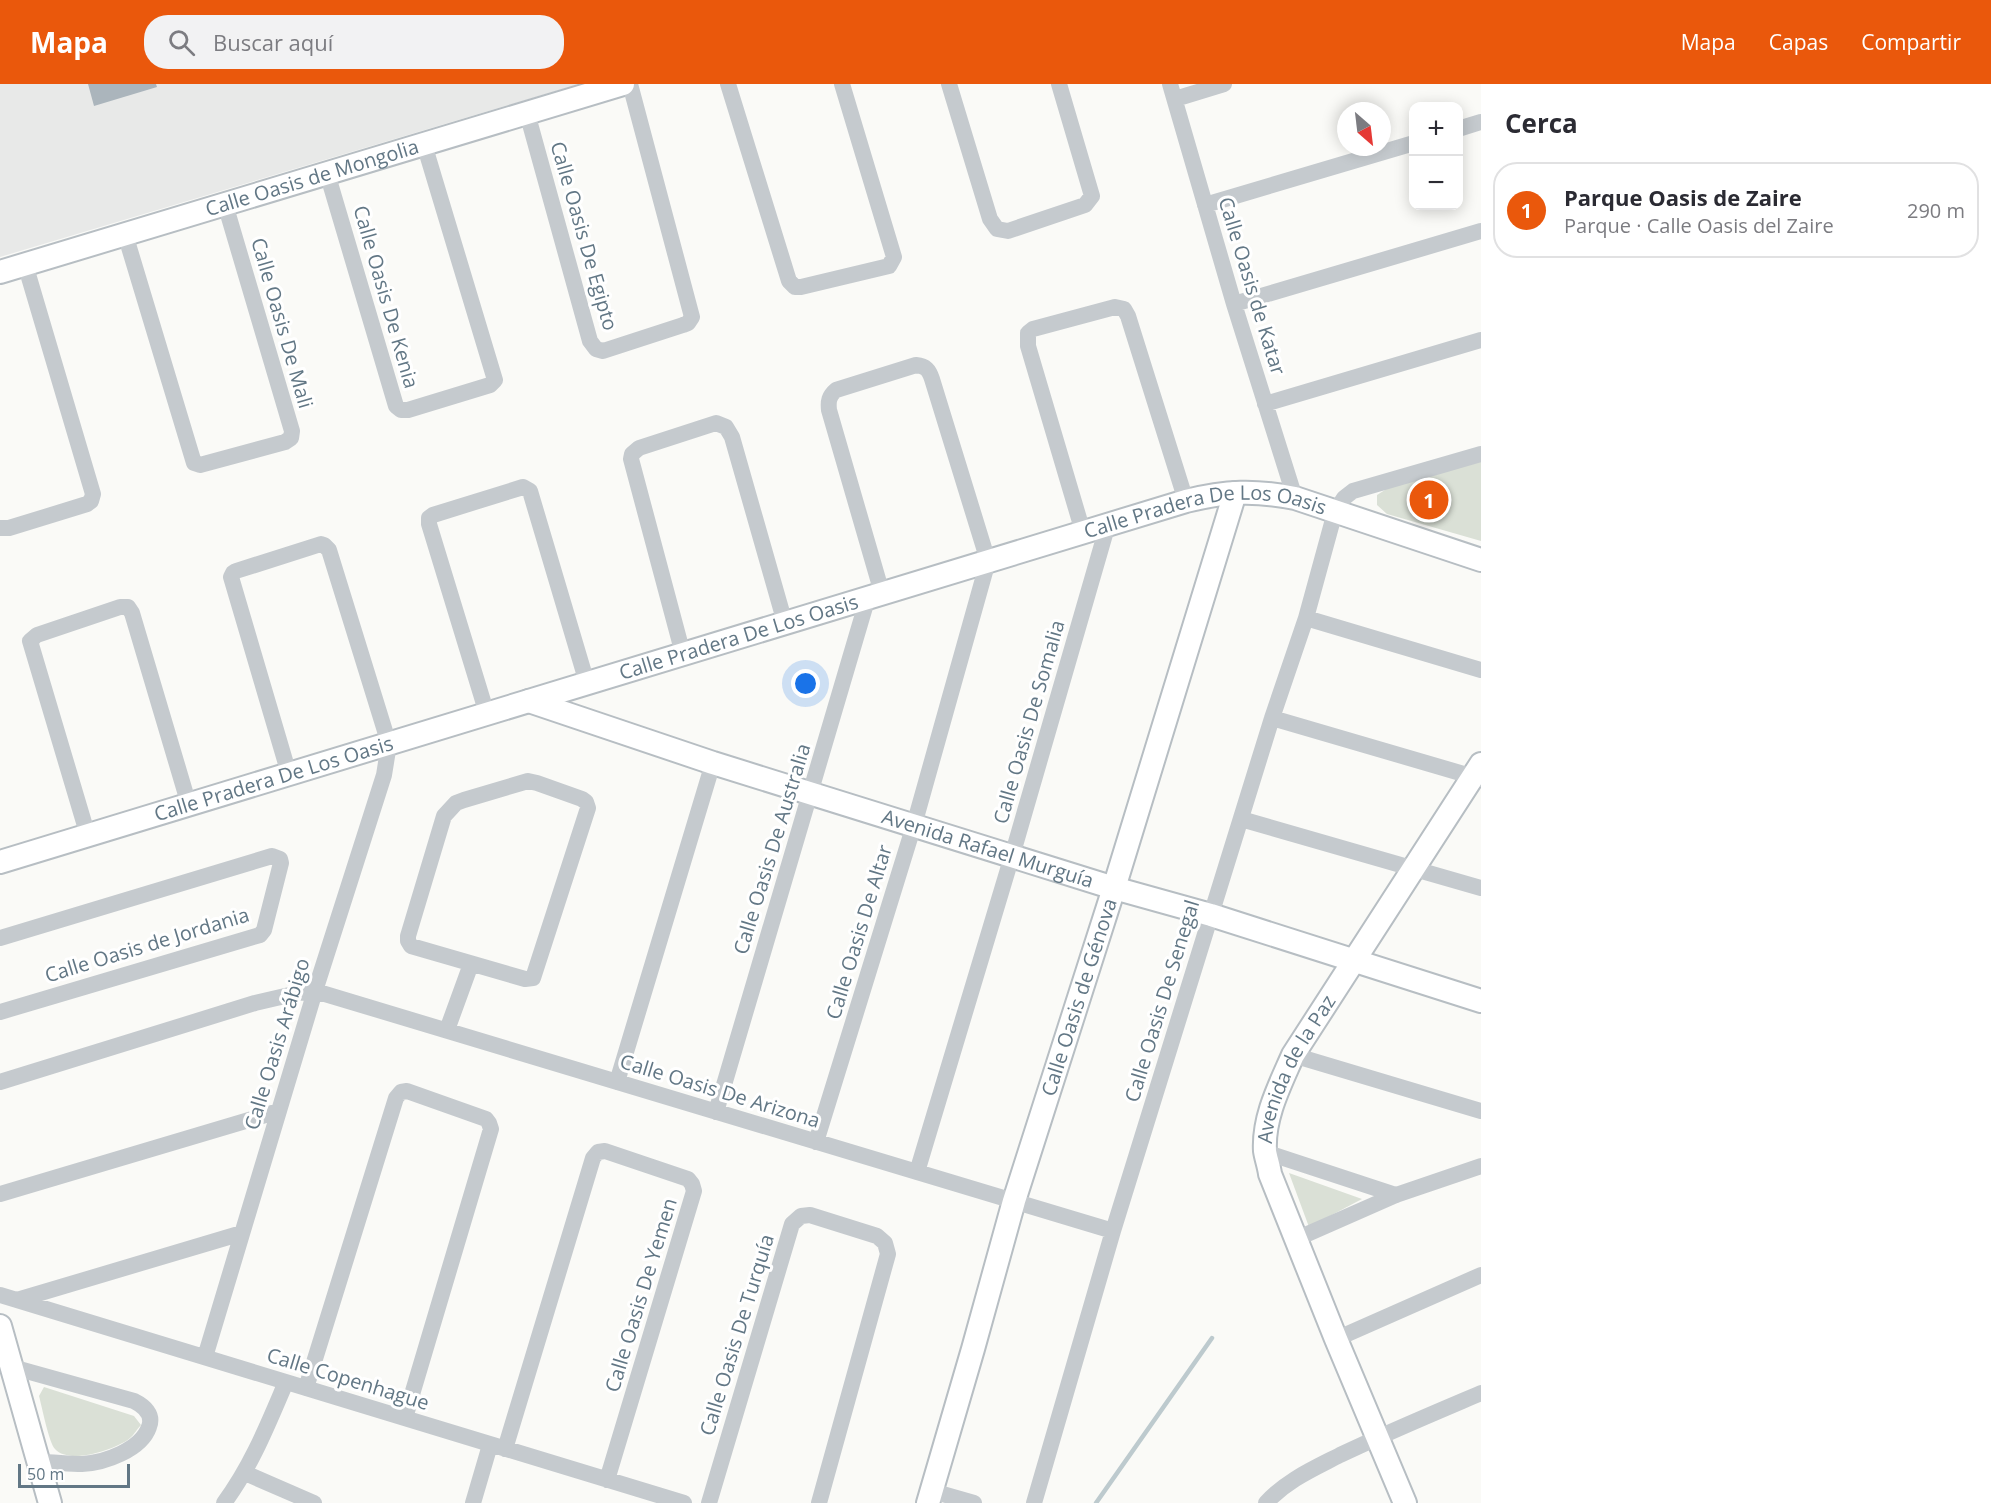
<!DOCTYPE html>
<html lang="es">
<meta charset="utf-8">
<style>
:root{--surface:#fff;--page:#f2f2f3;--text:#2b2b33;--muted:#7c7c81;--line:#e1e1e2;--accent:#ea580c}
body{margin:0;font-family:"Open Sans",sans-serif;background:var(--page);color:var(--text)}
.controls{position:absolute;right:18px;top:18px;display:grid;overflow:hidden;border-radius:12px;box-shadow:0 3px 15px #0003}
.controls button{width:54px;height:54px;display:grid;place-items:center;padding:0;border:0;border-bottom:2px solid var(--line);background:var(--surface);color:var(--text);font:30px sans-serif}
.compass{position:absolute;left:1337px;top:18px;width:54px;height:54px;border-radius:50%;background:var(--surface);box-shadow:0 3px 15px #0003;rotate:152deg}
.scale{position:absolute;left:18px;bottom:15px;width:112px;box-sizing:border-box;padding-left:6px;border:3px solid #627785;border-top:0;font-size:16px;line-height:21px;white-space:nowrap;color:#627785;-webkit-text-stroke:4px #fff;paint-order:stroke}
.you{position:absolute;left:806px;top:600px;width:21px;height:21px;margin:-15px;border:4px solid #fff;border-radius:50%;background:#1a73e8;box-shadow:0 0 0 9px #1a73e833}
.badge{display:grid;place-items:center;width:39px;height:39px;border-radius:50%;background:var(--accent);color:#fff;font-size:20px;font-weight:700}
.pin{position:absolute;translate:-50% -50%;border:3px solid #fff;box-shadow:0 2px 6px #0006}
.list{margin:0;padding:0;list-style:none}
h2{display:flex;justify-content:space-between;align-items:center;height:78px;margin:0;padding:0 24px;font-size:26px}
h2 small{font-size:20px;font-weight:400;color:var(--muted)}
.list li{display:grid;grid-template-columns:39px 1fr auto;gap:18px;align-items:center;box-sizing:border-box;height:96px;margin:0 12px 12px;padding:0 12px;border:2px solid var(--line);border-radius:24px}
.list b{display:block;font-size:22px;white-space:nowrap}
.list p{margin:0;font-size:20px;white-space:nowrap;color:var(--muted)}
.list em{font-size:20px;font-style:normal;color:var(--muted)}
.icon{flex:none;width:33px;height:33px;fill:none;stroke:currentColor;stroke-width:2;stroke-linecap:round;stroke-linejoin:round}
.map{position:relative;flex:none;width:1481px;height:1419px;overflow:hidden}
header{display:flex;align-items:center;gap:36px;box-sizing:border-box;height:84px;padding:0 30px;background:var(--accent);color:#fff}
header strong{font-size:28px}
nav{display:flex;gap:33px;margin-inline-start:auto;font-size:21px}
.search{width:420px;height:54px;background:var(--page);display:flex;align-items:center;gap:15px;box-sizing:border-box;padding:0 21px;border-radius:24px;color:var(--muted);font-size:22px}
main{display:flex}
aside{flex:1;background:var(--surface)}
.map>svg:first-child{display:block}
</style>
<header>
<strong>Mapa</strong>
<div class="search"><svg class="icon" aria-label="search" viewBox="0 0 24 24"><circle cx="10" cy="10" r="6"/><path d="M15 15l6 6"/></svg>Buscar aquí</div>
<nav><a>Mapa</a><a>Capas</a><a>Compartir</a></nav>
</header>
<main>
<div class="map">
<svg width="1481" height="1419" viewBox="0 0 1481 1419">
<rect width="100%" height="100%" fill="#fafaf7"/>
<path fill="#e8e9e8" d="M0,0H579L0,173Z"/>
<path fill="#dae0d6" d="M1481,376V457L1387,430L1377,421V411L1388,404Z
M1289,1089L1362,1115L1309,1143Z
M44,1303L134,1332L141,1341C137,1345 134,1351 129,1355C114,1366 69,1381 55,1365C49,1359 42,1323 39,1312Z"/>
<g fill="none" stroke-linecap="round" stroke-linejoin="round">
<path stroke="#bdcace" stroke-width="4.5" d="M1096,1419L1212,1254"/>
</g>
<path fill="#abb5bc" d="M88,0H156L157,3L94,22Z"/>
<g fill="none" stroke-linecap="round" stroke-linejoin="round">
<g stroke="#b7bec3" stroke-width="26">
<g id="secondary">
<path id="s1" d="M0,188L623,0"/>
<path id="s2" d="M529,617L713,679L1114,804L1211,831L1481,917"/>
<path id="s3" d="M0,778L1186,417C1226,407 1255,406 1295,414L1481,476"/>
<path d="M0,1242L50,1419"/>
<path id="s4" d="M928,1419L973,1265L1014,1117L1114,804L1235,409"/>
<path id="s5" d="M1405,1419L1336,1255L1270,1090C1269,1082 1266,1074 1265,1067C1263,1033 1280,1001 1293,971L1481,680"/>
</g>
</g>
<path stroke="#c5cace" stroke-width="16" d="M728,0L789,197L795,203H801L889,182L894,173L842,0
M949,0L990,135L997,145L1008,147L1085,121L1092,112L1059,0
M1170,0L1234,220L1295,414
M1175,15L1224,0
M527,29L590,257L596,265L603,267L683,241L688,239L692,233L630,0
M1458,45L1481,38
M327,89L396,322L401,326H408L490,301L495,296L424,60
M1205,121L1414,59
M125,150L194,379L200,381L285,358L291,354L292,347L225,120
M1234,220L1481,147
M1265,320L1481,256
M0,444H9L87,420L91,417L93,410L25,180
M1083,448L1028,262V249L1033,245L1115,223L1124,225L1128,232L1186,417
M1306,534L1481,586
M683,570L631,375L632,370L639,364L716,339L726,343L732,353L785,539
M487,630L429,440V434L433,431L523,403L530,407L587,599
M1272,634L1481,695
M528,697L537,699L582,715L586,718L588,724L533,894L525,895L411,862L408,857V852L444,732L456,719L464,716Z
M1241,735L1481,804
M88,752L30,557L37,551L120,523H128L132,529L189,721
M0,854L272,772L280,775L281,779L264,846L260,851L0,928
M447,946L471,880
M1293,971L1481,1027
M0,998L255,919L298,909L315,907L1113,1147
M617,998L713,679
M716,1028L868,513
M816,1058L914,741L988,477L932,295C929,286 926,282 916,281L836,306C829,312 828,317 829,326L882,509
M1265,1068L1396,1111
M917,1088L1012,772L1108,440
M0,1110L279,1027
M1296,1155L1396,1111L1481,1082
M0,1211L684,1419
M17,1216L242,1149
M1336,1255L1481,1191
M205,1273L315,907L384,691L389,660L329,466L324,461L321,460L236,487L233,489L231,493L289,690
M12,1283L134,1317C144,1322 154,1330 149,1343C141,1366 104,1379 82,1380C68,1380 53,1378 39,1378
M306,1304L396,1014L401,1008L407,1007L486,1035L489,1039L491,1045L405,1334
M505,1365L593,1074L598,1068L605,1067L688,1095L692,1100L694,1107L607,1396
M245,1389L314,1419
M932,1407L974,1419
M224,1419C252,1381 268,1340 286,1298
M473,1419L490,1361
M709,1419L792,1140L801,1132L810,1131L877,1152L885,1159L888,1170L819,1419
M1034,1419L1113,1147L1272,634L1306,534L1335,428L1344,414L1353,407L1481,370
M1266,1419C1287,1396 1313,1385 1340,1371C1386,1349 1434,1329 1481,1309"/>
<use href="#secondary" stroke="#fff" stroke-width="22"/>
</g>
<g text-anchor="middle" stroke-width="6" stroke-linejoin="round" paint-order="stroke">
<g font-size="20" fill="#627785" stroke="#fff">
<text dy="7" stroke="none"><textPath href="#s1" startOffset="326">Calle Oasis de Mongolia</textPath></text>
<text transform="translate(584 152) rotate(74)" y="7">Calle Oasis De Egipto</text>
<text transform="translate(1252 202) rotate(73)" y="7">Calle Oasis de Katar</text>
<text transform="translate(386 213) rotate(74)" y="7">Calle Oasis De Kenia</text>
<text transform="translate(282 239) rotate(74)" y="7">Calle Oasis De Mali</text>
<text dy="7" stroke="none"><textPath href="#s3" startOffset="1258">Calle Pradera De Los Oasis</textPath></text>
<text dy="7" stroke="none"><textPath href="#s3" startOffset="772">Calle Pradera De Los Oasis</textPath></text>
<text transform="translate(1029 638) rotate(-74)" y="7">Calle Oasis De Somalia</text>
<text dy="7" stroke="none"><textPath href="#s3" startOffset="286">Calle Pradera De Los Oasis</textPath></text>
<text dy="7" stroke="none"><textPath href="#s2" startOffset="482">Avenida Rafael Murguía</textPath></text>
<text transform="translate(772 765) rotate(-73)" y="7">Calle Oasis De Australia</text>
<text transform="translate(859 848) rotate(-73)" y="7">Calle Oasis De Altar</text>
<text transform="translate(147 861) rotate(-17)" y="7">Calle Oasis de Jordania</text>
<text dy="7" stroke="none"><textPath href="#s4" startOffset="528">Calle Oasis de Génova</textPath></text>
<text transform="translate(1162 917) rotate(-73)" y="7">Calle Oasis De Senegal</text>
<text transform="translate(277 960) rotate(-73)" y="7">Calle Oasis Arábigo</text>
<text dy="7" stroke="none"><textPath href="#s5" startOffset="468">Avenida de la Paz</textPath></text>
<text transform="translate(720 1007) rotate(17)" y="7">Calle Oasis De Arizona</text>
<text transform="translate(641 1211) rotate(-73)" y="7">Calle Oasis De Yemen</text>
<text transform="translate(737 1251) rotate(-73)" y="7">Calle Oasis De Turquía</text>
<text transform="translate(348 1295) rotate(17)" y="7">Calle Copenhague</text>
</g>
</g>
</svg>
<div class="controls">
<button>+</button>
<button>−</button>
</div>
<svg class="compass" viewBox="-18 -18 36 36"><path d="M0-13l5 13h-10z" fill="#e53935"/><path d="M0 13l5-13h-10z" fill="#7c7c81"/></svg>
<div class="scale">50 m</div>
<div class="you"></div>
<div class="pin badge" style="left:1429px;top:416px">1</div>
</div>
<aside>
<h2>Cerca<small></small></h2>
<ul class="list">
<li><span class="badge">1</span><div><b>Parque Oasis de Zaire</b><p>Parque · Calle Oasis del Zaire</p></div><em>290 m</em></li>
</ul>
</aside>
</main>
